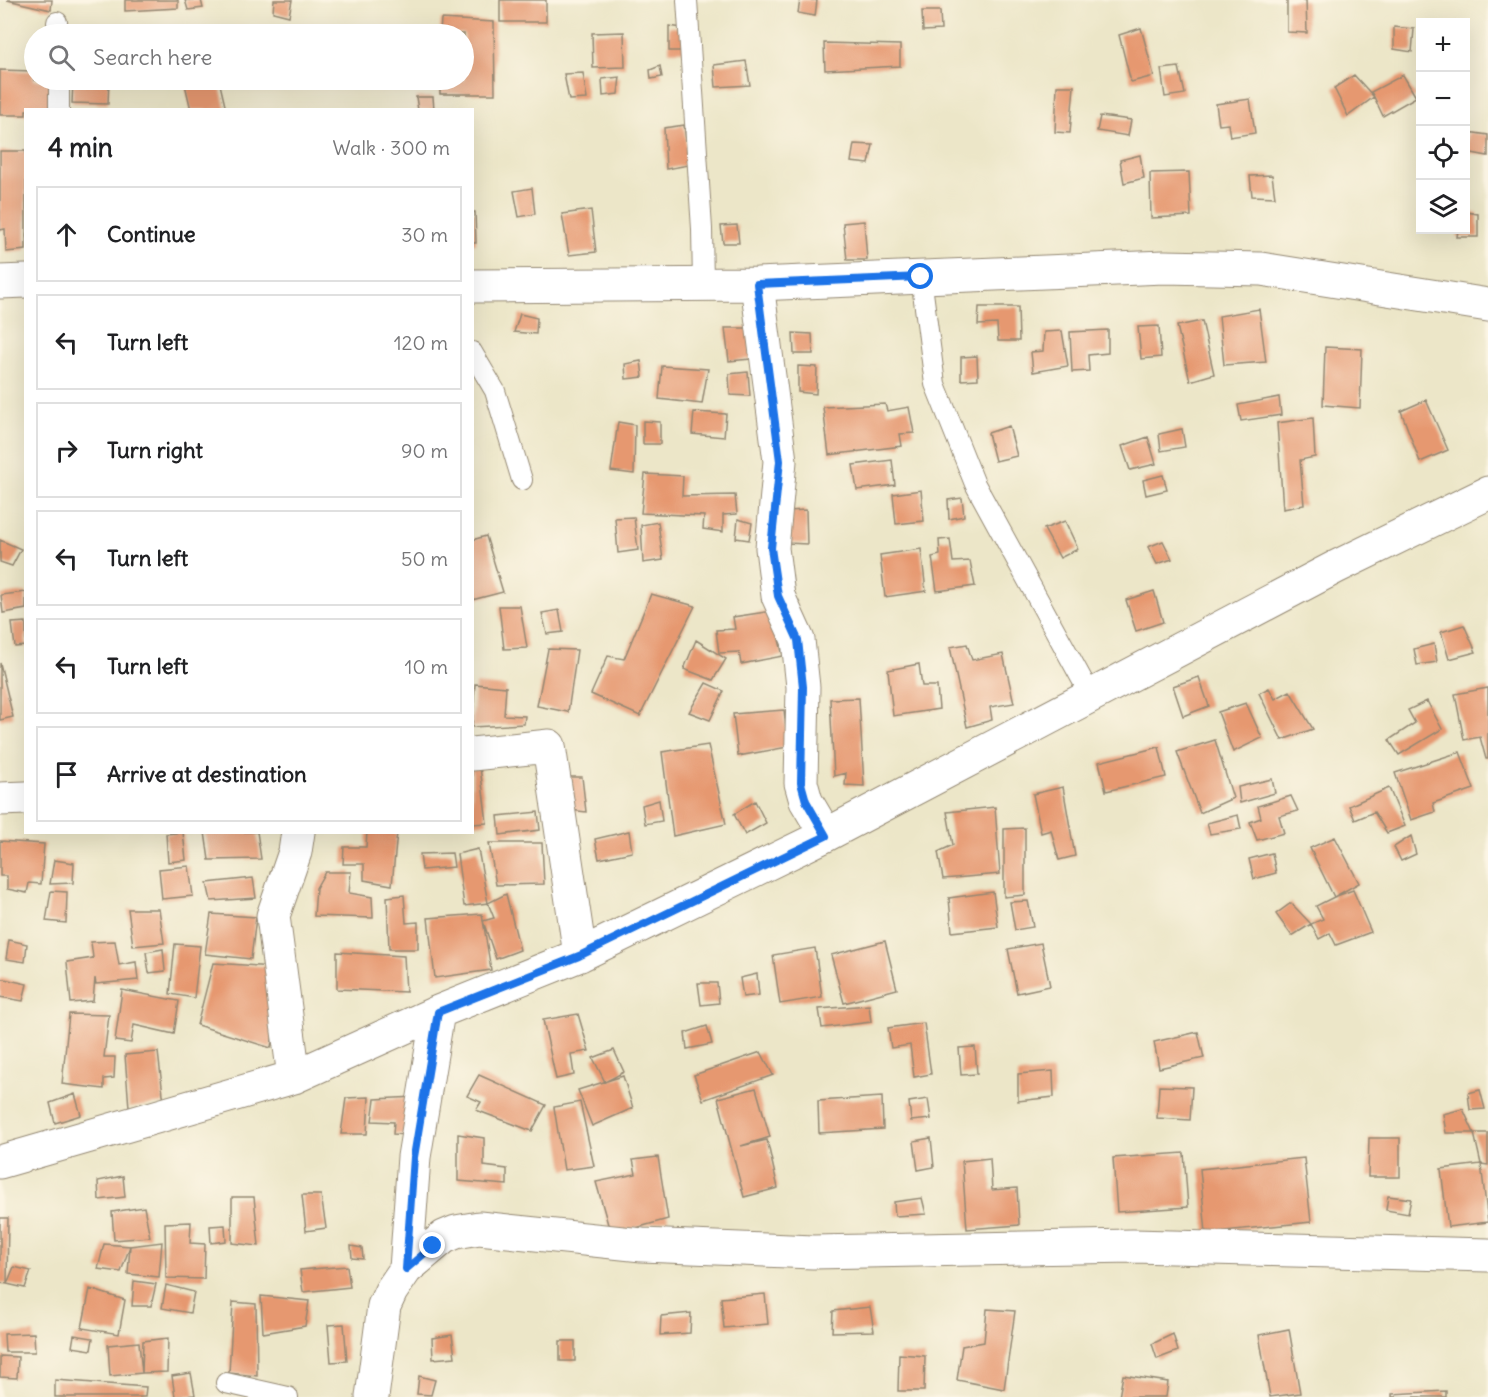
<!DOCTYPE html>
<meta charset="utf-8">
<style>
:root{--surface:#fff;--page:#f6f6f6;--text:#202124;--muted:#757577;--line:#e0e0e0}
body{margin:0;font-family:Delius,sans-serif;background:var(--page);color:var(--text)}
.controls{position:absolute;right:18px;top:18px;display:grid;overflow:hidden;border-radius:0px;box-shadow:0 6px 24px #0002}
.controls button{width:54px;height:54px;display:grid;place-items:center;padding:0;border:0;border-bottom:2px solid var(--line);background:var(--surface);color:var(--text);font:30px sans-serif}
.stop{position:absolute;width:18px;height:18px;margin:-14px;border:4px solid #1a73e8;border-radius:50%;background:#fff}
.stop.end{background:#1a73e8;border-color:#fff;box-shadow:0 2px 6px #0008}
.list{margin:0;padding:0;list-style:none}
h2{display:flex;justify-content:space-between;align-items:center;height:78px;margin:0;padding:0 24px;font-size:26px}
h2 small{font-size:20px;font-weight:400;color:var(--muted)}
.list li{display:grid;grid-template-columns:39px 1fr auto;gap:18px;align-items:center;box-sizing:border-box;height:96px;margin:0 12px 12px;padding:0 12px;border:2px solid var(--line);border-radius:0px}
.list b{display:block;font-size:22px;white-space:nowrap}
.list em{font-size:20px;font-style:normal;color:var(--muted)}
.icon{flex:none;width:33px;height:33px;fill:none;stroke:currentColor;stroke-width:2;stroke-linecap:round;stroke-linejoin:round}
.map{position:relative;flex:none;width:1488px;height:1397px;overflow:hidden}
.search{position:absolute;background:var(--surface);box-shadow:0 6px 24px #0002;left:24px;top:24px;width:450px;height:66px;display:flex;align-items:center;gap:15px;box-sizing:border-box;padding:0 21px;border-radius:33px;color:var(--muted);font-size:22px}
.panel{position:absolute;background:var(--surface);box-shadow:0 6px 24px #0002;left:24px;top:108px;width:450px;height:726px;border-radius:0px}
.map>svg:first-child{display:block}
</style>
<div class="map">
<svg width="1488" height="1397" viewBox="0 0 1488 1397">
<rect width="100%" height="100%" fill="#fcf5e5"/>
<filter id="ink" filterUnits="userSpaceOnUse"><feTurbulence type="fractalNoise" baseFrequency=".0167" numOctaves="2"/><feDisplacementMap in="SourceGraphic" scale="12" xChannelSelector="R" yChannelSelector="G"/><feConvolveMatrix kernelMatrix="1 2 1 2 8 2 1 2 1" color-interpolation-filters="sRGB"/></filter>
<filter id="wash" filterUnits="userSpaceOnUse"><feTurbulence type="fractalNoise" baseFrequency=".008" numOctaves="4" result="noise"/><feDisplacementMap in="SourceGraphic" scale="24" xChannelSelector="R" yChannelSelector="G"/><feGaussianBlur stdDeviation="1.35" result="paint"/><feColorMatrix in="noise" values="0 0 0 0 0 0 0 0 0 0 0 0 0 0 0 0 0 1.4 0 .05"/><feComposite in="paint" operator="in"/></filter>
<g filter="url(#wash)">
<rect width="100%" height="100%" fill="#ece6c8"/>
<g id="blocks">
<path fill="#e6986f" d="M7,0H52L51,10Z
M125,0H178V8L125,11Z
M185,0H201L203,8L188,10Z
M274,0H292L289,16L273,12Z
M500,0H546V22H500Z
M800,0H817L815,16L798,13Z
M1287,0H1306L1307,33L1287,32Z
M922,11H940L941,30L923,31Z
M441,19L494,22L495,94H440V80H464V34H440Z
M669,26L682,28L686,51H669Z
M1394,27L1414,29L1412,52L1394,49Z
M1141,28L1154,76L1131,82L1119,35Z
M624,32L625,67L593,68L592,33Z
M824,43L900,45V66L825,70Z
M746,61L750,85L716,87L714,65Z
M660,66L662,77L651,79L650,70Z
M1179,67L1185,94L1165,97L1161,69Z
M0,70L34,71V80H52V110H26V115H0Z
M583,73L587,99L569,100L564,74Z
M1354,75L1374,97L1371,92L1403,75L1416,97L1383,116L1374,97L1348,116L1334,88Z
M620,77L618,94L603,96L602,79Z
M73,80H109L108,104L72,103Z
M184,80H219L226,110H191Z
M1057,86H1074L1070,133L1055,132Z
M416,97H433L434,110H418Z
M1250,99L1255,133L1230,137L1228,124L1219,125L1216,104Z
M1100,116L1131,120L1128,136L1097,131Z
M684,125L689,165L666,169L664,128Z
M1468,132L1488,135V156L1466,152Z
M854,144L873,145L869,164L851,162Z
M0,151H26V250L6,252L5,229L0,230Z
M1140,155L1144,178L1124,183L1120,160Z
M1189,172L1191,216L1151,218L1150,173Z
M1272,175L1275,197L1252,196L1250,176Z
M532,188L535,214L519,217L514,191Z
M591,210L596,252L569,255L562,214Z
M472,212H475L476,243H472Z
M1466,212L1478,214V237H1457L1458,230H1466Z
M864,221L867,260H847L843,223Z
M737,225L739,243H723L721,226Z
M979,307H1018L1019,341H998L997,324L978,325Z
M1259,309L1266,362L1224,365L1219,316Z
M520,314L537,318L536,334L514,332Z
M1202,321L1214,374L1190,381L1177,326Z
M1159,326L1161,357L1141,359L1138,327Z
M725,328H751V359L729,361Z
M1108,330V353L1088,355L1089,371L1072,372L1070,332Z
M1062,331L1068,366L1033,372L1031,352L1043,351L1044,332Z
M793,333L812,334L813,354H794Z
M1325,347L1362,349L1360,408L1323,405Z
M977,356L978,379L961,380V357Z
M641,361L643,377L626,379L625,364Z
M662,366L708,369L702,404L659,399Z
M798,366L817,367L816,394L798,392Z
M748,372L750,396L730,395L729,374Z
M1279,397L1281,415L1241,421L1238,405Z
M1426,400L1448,450L1420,462L1401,411Z
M885,404L887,411L909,407L914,433L900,434L902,446L829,455L823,407Z
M694,412L726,414L724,437L692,434Z
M1313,418L1315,457L1300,460L1304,505L1283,509L1277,423Z
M643,421L660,422V444H643Z
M618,422L635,425L634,474L611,471Z
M1009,426L1017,456L995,461L988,433Z
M1182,429L1185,447L1161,451L1159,434Z
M1148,437L1156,464L1130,470L1122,446Z
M892,460L895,485L857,490L853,465Z
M645,474L683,476L682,496L735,495L737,514L723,515V532L703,529L704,516L641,513Z
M1163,475L1167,490L1146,495L1143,480Z
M921,490L924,521L896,524L893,494Z
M962,498L964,516L949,519L948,500Z
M806,510L807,544L787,543L788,511Z
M634,517L638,550L618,553L615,518Z
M738,519L752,523L749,540L736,538Z
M1065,521L1078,549L1060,558L1044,529Z
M658,522L663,560L643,563L641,525Z
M486,536L503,592L472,600V540Z
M950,539L953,562L970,561L975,586L937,591L932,557L940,555L939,540Z
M0,540L21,549L12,566L0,562Z
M1163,541L1172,559L1157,564L1148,547Z
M921,549L926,591L885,597L880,555Z
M1154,591L1163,622L1136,631L1126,600Z
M26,592V609L3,613L1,595Z
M651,594L695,606L640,716L591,694L608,656L624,659Z
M499,606H520L527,648L504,649Z
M559,610L563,632L547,634L542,613Z
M772,611L783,656L741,664L739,652L719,653L716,630L735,629L733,617Z
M26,622V646L15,647L12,623Z
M1464,625L1476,652L1449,659L1441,632Z
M696,640L726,659L713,680L684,669Z
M967,644L972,660L1003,654L1014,703L990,707L992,720L967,727L950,647Z
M1434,644L1437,662L1417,665L1414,649Z
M548,649L577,650L568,712L537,706Z
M0,663L13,717L0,720Z
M919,664L922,686H937L939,709L893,716L888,670Z
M1199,677L1209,706L1183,716L1173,686Z
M706,683L724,691L710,720L689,712Z
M475,684L506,687L504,715L525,716L524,724L472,727Z
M1269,688L1275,699L1290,691L1313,729L1282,740L1259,693Z
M1488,688V759H1486L1480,737L1464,740L1455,694Z
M859,698L864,786L845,785L846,773L834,776L830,699Z
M1427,701L1442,729L1399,755L1389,740L1415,723L1408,710Z
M1246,703L1262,738L1233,752L1218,712Z
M784,710L788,747L738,756L733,714Z
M1215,740L1233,798L1200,813L1177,752Z
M708,745L726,824L673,836L662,752Z
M1159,747L1166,777L1106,791L1099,762Z
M1460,752L1474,789L1433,803L1435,812L1411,820L1395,773Z
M472,767H480L487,823L472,824Z
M566,777H582L586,812L570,810Z
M1272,779L1275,793L1240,803L1238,787Z
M1063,787L1075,856L1059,860L1051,830L1041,833L1033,794Z
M1389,788L1405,826L1387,833L1374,812L1355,820L1349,806Z
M1291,796L1298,811L1279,816L1284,833L1257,840L1250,822L1261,818L1258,806Z
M659,800L662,821L645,824L642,805Z
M755,801L766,823L745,835L734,814Z
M995,807L1000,874L943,879L938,852L953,845L947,812Z
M538,812L540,830L500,835L498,816Z
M1238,815L1241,829L1210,834L1207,823Z
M1025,828V895L1004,897V829Z
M629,831L632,852L599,859L595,839Z
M183,832L186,860L168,862L166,834Z
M205,832H257L261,859L209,860Z
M367,832H397L392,885L364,880V864H343L344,847H366Z
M1411,836L1416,854L1401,861L1394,847Z
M1335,837L1359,883L1334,897L1310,848Z
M0,841L44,844L41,884L29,883L27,893L7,889V876H0Z
M489,843H542L544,884L496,885Z
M478,849L488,903L464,906L457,854Z
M452,853L454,867L422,870L420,854Z
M1272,853L1276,873L1254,879L1249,859Z
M54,860L74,863L73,883L50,884Z
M189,866L193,896L162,899L159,869Z
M325,872H351L349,893L372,897L373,918L314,916L316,888Z
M253,878L256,898L211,901L207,883Z
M1353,890L1371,932L1336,945L1330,933L1319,939L1311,924L1323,919L1316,906L1334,897Z
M51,891L67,892L66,923L46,921Z
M993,892L998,927L952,932L949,898Z
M506,894L520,950L496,959L483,921L494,918L488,903Z
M404,895L406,923L418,922V949H389L387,897Z
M1028,901L1033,927L1015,930L1010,902Z
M1291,903L1311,924L1292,936L1276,914Z
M128,909H159L164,943L133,946Z
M211,914L256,917L251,959L205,954Z
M482,914L491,970L435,978L428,918Z
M9,940L27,944L25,962L6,959Z
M115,941L119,965L136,962L138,980L96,984L95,978L93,1001L71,1003L67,962L93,958L91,942Z
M885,941L897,989L844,1003L831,955Z
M1041,943L1050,986L1017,993L1008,949Z
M175,944L200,946L194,998L170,994Z
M815,948L822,997L780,1004L773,955Z
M163,949L165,971L149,973L146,952Z
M337,952L404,956L406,992L337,989Z
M213,963L273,967L277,995L271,1048L197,1025Z
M757,974L759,995L743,997L740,978Z
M0,978L27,984L23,1001L0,997Z
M698,983H717L719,1003L701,1005Z
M122,990L179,1001L174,1034L134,1025L131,1043L115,1041Z
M869,1005L871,1022L822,1028L819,1009Z
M69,1014L109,1015L104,1057H115L114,1078L104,1079V1089L62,1084Z
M578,1014L589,1051L571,1054L574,1075L556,1079L543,1020Z
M924,1023L931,1074L914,1077L910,1045L891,1048L888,1028Z
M707,1026L712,1044L687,1049L685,1033Z
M1198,1032L1204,1058L1159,1068L1154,1042Z
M975,1047L977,1074L961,1075L959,1048Z
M614,1050L624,1072L605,1082L593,1058Z
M158,1052L164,1103L129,1108L125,1055Z
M761,1052L773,1075L703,1100L694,1075Z
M1053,1071L1054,1097L1018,1101V1074Z
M479,1075L546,1105L532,1131L476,1110L481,1102L467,1096Z
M623,1076L633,1108L592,1126L578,1090Z
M1159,1086L1192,1087L1190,1120L1157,1118Z
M756,1088L770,1137L741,1146L767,1140L778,1188L744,1197L718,1098Z
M1480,1090L1485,1109L1470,1110L1468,1093Z
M75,1094L81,1115L55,1123L50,1103Z
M369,1097L367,1134H341L346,1098Z
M416,1097L410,1135L393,1134L394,1122L372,1121L375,1099Z
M882,1097L883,1129L819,1133L818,1101Z
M928,1099L931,1119L911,1121L909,1102Z
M580,1102L594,1166L564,1170L554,1107Z
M1463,1109L1474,1133H1488V1165L1481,1164L1474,1133H1446L1443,1114Z
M458,1134L484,1138V1166L507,1169V1185L458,1181Z
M931,1138L934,1167L918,1170L914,1141Z
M1369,1138H1400V1177H1368Z
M1184,1153L1188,1207L1117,1212L1113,1158Z
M658,1157L668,1219L611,1235L596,1182L636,1174L633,1160Z
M990,1158L992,1190L1017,1188L1019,1225L967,1229L962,1161Z
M1304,1158L1311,1222L1206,1233L1200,1169Z
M1481,1164L1488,1222L1448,1227L1441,1169Z
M123,1176L125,1197L99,1200L98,1181Z
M302,1195H321L326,1228L306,1231Z
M1388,1196L1411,1199L1408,1214L1386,1210Z
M232,1197H254L259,1246L232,1243Z
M922,1198L926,1214L895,1216L894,1202Z
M144,1207L150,1237L114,1240L112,1212Z
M0,1218H8L7,1284L0,1283Z
M191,1222L190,1243L205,1244L204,1279L166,1278L165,1223Z
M225,1225L226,1241L211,1243L210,1226Z
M162,1242L159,1277L128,1274L130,1246Z
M104,1244L130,1246L121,1272L98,1269Z
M351,1246L362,1248L363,1259L352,1258Z
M347,1266L350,1287L303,1292L300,1270Z
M14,1267L31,1271L25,1288L7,1284Z
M134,1281L156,1284L151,1306H132Z
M166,1285L194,1292L190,1313L162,1308Z
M90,1289L125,1300L119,1334L82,1328Z
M765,1294L768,1324L724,1328L721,1298Z
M261,1296L309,1301L305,1326L263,1333Z
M233,1302L256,1304L257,1376L229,1373Z
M870,1307L874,1331L832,1332L833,1311Z
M987,1309L1015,1311L1004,1389L957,1380L962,1346L984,1342Z
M691,1313L690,1333L660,1335L661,1316Z
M344,1324L347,1361L331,1362L328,1325Z
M1289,1329L1300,1393L1270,1397L1259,1335Z
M34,1333L35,1352H5L4,1334Z
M1173,1334L1178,1351L1157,1359L1152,1344Z
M74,1335L93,1338L91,1350L72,1347Z
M452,1335L455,1357L433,1359L432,1338Z
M168,1338L167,1372L142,1373L143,1341Z
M560,1341H575V1361H560Z
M139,1342L142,1373L110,1376L108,1345Z
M899,1354L925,1356L924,1391H898Z
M0,1356L18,1357L17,1378L0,1377Z
M191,1373L195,1395L175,1397L172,1376Z
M1123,1375L1168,1382L1166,1397H1119Z
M419,1376L435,1380L431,1395L417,1394Z
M55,1380L146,1387L145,1397H55Z
M1446,1391V1397H1392V1394Z"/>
</g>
</g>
<g filter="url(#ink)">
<use href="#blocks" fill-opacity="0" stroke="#948873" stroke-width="1.5"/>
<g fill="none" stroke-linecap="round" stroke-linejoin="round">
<g stroke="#948873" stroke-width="22">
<path id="service" d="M687,0L702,229L703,284
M57,22L58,34
M59,80V110
M921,277L935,384L975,484L1091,696
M472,352L495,391L522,480
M226,1383L288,1397"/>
</g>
<g stroke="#948873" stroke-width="35">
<path id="minor" d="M0,282L26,281
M757,284L780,461L772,548L778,596L798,640L803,687L801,783L806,801L826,835
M472,286L757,284L1164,267L1261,269L1488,305
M472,754L549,746L580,955
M0,799L26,798
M294,1077L273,916L295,852L298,832
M0,1162L294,1077L438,1012L580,955L826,835L1336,567L1488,493
M406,1269L414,1157L438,1012
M372,1397L384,1306L391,1291L406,1269L444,1237L456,1232L479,1228L642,1245L813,1252L1133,1246L1488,1255"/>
</g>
<use href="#service" stroke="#fff" stroke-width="20"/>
<use href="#minor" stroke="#fff" stroke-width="33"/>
</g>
</g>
<g fill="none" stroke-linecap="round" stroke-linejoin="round" filter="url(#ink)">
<path stroke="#1a73e8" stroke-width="8" d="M433,1246L406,1269L414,1157L438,1012L579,956L826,836L806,801L801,783L803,687L798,640L778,596L771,548L780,461L757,284L921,277"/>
</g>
</svg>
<div class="controls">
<button>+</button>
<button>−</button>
<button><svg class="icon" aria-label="locate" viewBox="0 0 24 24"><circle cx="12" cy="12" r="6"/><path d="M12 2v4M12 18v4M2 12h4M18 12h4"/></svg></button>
<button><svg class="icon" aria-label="layers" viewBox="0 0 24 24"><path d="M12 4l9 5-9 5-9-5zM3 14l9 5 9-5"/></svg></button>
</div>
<div class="stop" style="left:921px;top:277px"></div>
<div class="stop end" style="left:433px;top:1246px"></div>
<div class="search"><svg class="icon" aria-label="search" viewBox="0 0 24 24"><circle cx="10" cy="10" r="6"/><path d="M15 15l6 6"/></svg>Search here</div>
<section class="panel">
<h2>4 min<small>Walk · 300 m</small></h2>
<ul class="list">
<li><svg class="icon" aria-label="ahead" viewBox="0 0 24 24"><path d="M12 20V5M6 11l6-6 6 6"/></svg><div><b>Continue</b></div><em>30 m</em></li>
<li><svg class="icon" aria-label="left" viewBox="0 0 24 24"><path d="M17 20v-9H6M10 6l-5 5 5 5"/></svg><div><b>Turn left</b></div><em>120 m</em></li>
<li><svg class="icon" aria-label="right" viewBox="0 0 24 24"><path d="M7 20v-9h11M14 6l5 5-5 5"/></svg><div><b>Turn right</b></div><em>90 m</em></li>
<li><svg class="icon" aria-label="left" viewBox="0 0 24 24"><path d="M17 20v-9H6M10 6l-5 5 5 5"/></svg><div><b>Turn left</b></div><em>50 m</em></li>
<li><svg class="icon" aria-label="left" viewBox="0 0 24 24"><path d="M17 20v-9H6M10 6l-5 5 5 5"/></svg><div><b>Turn left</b></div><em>10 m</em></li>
<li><svg class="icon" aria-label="arrive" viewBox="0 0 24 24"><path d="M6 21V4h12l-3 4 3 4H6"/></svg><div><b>Arrive at destination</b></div></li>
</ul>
</section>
</div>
